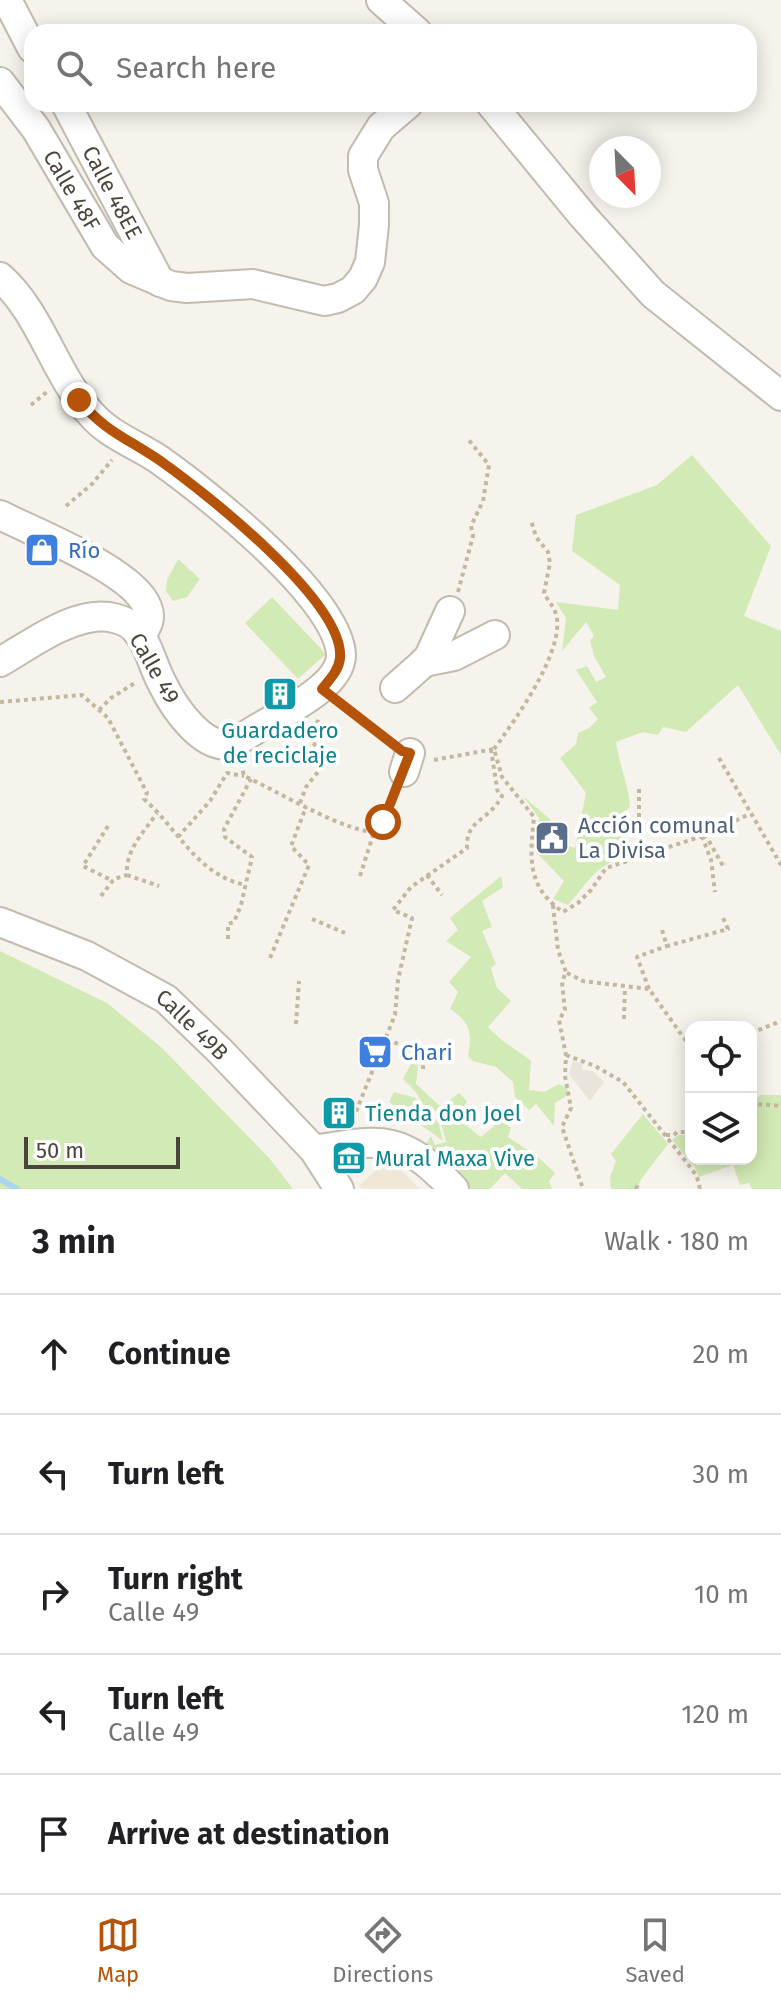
<!DOCTYPE html>
<meta charset="utf-8">
<style>
:root{--surface:#fff;--page:#f2f2f2;--text:#202124;--muted:#757577;--line:#e0e0e0;--accent:#b45309}
body{margin:0;font-family:"Fira Sans",sans-serif;background:var(--page);color:var(--text)}
.controls{position:absolute;right:24px;bottom:24px;display:grid;overflow:hidden;border-radius:16px;box-shadow:0 4px 20px #0003}
.controls button{width:72px;height:72px;display:grid;place-items:center;padding:0;border:0;border-bottom:2px solid var(--line);background:var(--surface);color:var(--text);font:40px sans-serif}
.compass{position:absolute;left:589px;top:136px;width:72px;height:72px;border-radius:50%;background:var(--surface);box-shadow:0 4px 20px #0003;rotate:156deg}
.scale{position:absolute;left:24px;bottom:20px;width:156px;box-sizing:border-box;padding-left:8px;border:4px solid #4b4439;border-top:0;font-size:22px;line-height:28px;white-space:nowrap;color:#4b4439;-webkit-text-stroke:6px #fff;paint-order:stroke}
.stop{position:absolute;width:24px;height:24px;margin:-18px;border:6px solid #b45309;border-radius:50%;background:#fff}
.stop.end{background:#b45309;border-color:#fff;box-shadow:0 2px 8px #0008}
.list{margin:0;padding:0;list-style:none}
h2{display:flex;justify-content:space-between;align-items:center;height:104px;margin:0;padding:0 32px;font-size:34px}
h2 small{font-size:26px;font-weight:400;color:var(--muted)}
.list li{display:grid;grid-template-columns:52px 1fr auto;gap:24px;align-items:center;box-sizing:border-box;height:120px;padding:0 32px;border-top:2px solid var(--line)}
.list b{display:block;font-size:30px;white-space:nowrap}
.list p{margin:0;font-size:26px;white-space:nowrap;color:var(--muted)}
.list em{font-size:26px;font-style:normal;color:var(--muted)}
.icon{flex:none;width:44px;height:44px;fill:none;stroke:currentColor;stroke-width:2;stroke-linecap:round;stroke-linejoin:round}
.map{position:relative;flex:none;width:781px;height:1189px;overflow:hidden}
.search{position:absolute;background:var(--surface);box-shadow:0 4px 20px #0003;left:24px;right:24px;top:24px;height:88px;display:flex;align-items:center;gap:20px;box-sizing:border-box;padding:0 28px;border-radius:24px;color:var(--muted);font-size:30px}
.sheet{height:704px;background:var(--surface)}
nav{display:flex;justify-content:space-around;align-items:center;box-sizing:border-box;height:112px;border-top:2px solid var(--line);background:var(--surface);font-size:22px;color:var(--muted)}
nav a{display:grid;justify-items:center;gap:4px}
nav .on{color:var(--accent)}
.map>svg:first-child{display:block}
</style>
<div class="map">
<svg width="781" height="1189" viewBox="0 0 781 1189">
<rect width="100%" height="100%" fill="#f6f3ec"/>
<path fill="#eae5da" d="M573,1061L583,1064L582,1070L593,1071L604,1082L590,1101L569,1074Z"/>
<path fill="#efe8d6" d="M389,1158L420,1189H362L359,1186Z"/>
<path fill="#d2eab5" d="M692,455L771,546L744,616L781,631V755L738,685L686,732L663,727L658,735L643,732L616,742C619,765 629,785 630,807L616,820L622,834L620,859C595,865 585,887 568,905L553,899L564,881L536,852L539,818L523,796L550,819L549,839L575,848L586,793L560,758L576,744L578,733L589,728L598,719L589,708L597,702L576,670L587,666L596,682L606,677L594,656L590,640L594,636L586,622L562,651L566,618L556,602L618,610L620,585L572,551L576,515L657,485Z
M178,559L200,579L187,597L173,601L166,591L167,580Z
M272,597L326,654L298,679L245,623Z
M501,876L503,887L482,901L492,927L482,931L496,964L491,968L497,988L511,1001L488,1027C500,1041 516,1049 531,1061L529,1090L544,1092L559,1084L568,1089L566,1096L555,1103L554,1126L536,1104L529,1110L515,1097L513,1082L496,1067L473,1061L468,1056C472,1034 471,1022 450,1009L458,992L449,982L471,957L446,941L458,930L450,918Z
M0,951L107,1003L162,1048L270,1159L293,1189H0Z
M411,1064L418,1065L416,1084L441,1107L459,1093L467,1101L459,1120L481,1137L501,1120L511,1128L508,1137L538,1157L555,1173L549,1181L552,1189H522L505,1173L490,1189H466L450,1174L464,1159L446,1145L433,1156L426,1144L431,1136L435,1145L446,1142L438,1112L426,1109L415,1091L403,1079Z
M394,1092L416,1098L426,1114L438,1120L443,1141L389,1102Z
M760,1095H781V1189H752L749,1183L740,1185L733,1165L699,1177L694,1166L672,1140L679,1135H691V1159H751V1105Z
M643,1114L668,1144L642,1178L636,1189H611L610,1177L616,1161L611,1154Z"/>
<g fill="none" stroke-linecap="round" stroke-linejoin="round">
<path stroke="#a9d4f2" stroke-width="6" d="M0,1179L17,1189"/>
<g stroke="#c2bbae" stroke-width="32">
<g id="minor">
<path d="M7,0L32,48"/>
<path d="M381,0L417,32"/>
<path id="s1" d="M0,82L36,129L105,246L131,269L171,286L187,288L253,284L324,301L338,298L353,290L363,278L370,262L374,225V203L363,170V156L381,127L408,104"/>
<path id="s2" d="M66,104L160,282"/>
<path d="M491,104L583,216L653,294L781,396"/>
<path d="M0,277C41,313 54,374 91,414C110,436 138,445 161,461C206,493 339,598 341,655C341,692 262,721 237,742C206,757 173,706 162,683C152,665 149,643 134,628C125,619 107,615 94,617C61,621 28,646 0,662"/>
<path d="M0,515C35,533 134,571 147,607C152,618 147,626 141,636"/>
<path d="M424,662L454,656L495,635"/>
<path d="M395,688L428,659L450,611"/>
<path d="M404,772L410,753"/>
<path id="s3" d="M0,922L87,956L166,999L220,1051L314,1150L339,1189"/>
<path d="M314,1150C385,1138 402,1135 454,1189"/>
</g>
</g>
<path stroke="#c4b79f" stroke-width="4" stroke-dasharray="4 4" stroke-linecap="butt" d="M31,405L48,391
M66,506L92,484L112,460
M458,592L473,536L471,526L483,501L489,465L468,439
M0,702L82,695L108,718L147,793L144,799C178,829 198,876 246,885
M340,703L389,742
M99,710L111,698L135,683
M494,749C515,720 566,650 556,614C553,605 548,601 544,593L550,563L548,552L536,537L531,520
M719,758L781,865
M434,760L494,749L502,777L534,817C530,858 526,886 563,912L578,903L591,890L606,868L702,836L750,814
M241,763L244,776C272,788 354,838 379,831L396,793
M639,789V834L647,854
M300,803L306,787L329,758L313,743L318,719
M108,826L83,866L113,881
M705,834L723,866L726,864
M702,836L711,860L715,892
M178,837L210,801L227,773L244,776
M127,875L159,886
M427,875L442,895
M360,876L374,832
M101,896L114,879L127,875C125,851 143,833 157,813
M553,905L558,950L566,972L562,982L565,1010L559,1020L566,1055L565,1076L571,1108L562,1127L583,1189
M312,919L345,933
M662,930L667,946L728,929L723,918
M228,939V924L234,922L241,905L252,857L225,837L224,829L251,779
M270,958L309,865L291,846L306,807
M567,973L583,981L649,989L691,1048
M649,989L637,957L667,946
M624,1019L625,987
M296,1024L299,981
M751,1033L781,1021
M387,1039L416,1052L423,1059V1069
M566,1055L595,1066L623,1082L691,1168L697,1177L700,1189
M751,1107L756,1104L781,1106
M353,1119L395,1015L398,980L412,918L393,910L411,887L467,848C466,819 488,822 502,796L498,794L491,750
M751,1126L752,1128
M666,1135H674L677,1132H691
M636,1189L638,1184"/>
<use href="#minor" stroke="#fff" stroke-width="28"/>
</g>
<g fill="none" stroke-linecap="round" stroke-linejoin="round">
<path stroke="#b45309" stroke-width="10" d="M79,400C105,432 129,439 162,462C204,492 345,602 340,658C339,670 330,679 322,689L402,751L410,753L383,822"/>
</g>
<defs>
<g id="shop-square" transform="scale(1.8)"><rect x="-9" y="-9" width="18" height="18" rx="4" fill="#3f7fe0" stroke="#fff"/><path d="M-5-2.5h2.3a2.7 3.5 0 0 1 5.4 0H5L5.5 6h-11ZM-1.5-2.5h3a1.5 2.3 0 0 0-3 0Z" fill="#fff"/></g>
<g id="building-square" transform="scale(1.8)"><rect x="-9" y="-9" width="18" height="18" rx="4" fill="#0f9aa8" stroke="#fff"/><path d="M-4-6H4V6H1V3H-1V6H-4ZM-2.5-4.3h1.7v1.8h-1.7ZM.8-4.3h1.7v1.8H.8ZM-2.5-1h1.7V.8h-1.7ZM.8-1h1.7V.8H.8Z" fill="#fff"/></g>
<g id="civic-square" transform="scale(1.8)"><rect x="-9" y="-9" width="18" height="18" rx="4" fill="#5c6f8a" stroke="#fff"/><path d="M-.6-6.5H3V-4.5H.6V-3L4-1V1h2V6H-6V1h2V-1L-.6-3ZM-1.2 2.5V6h2.4V2.5Z" fill="#fff"/></g>
<g id="supermarket-square" transform="scale(1.8)"><rect x="-9" y="-9" width="18" height="18" rx="4" fill="#3f7fe0" stroke="#fff"/><path d="M-6-5.5h2.5l.6 2H6L4.5 2H-2.5L-4.4-4H-6ZM-1.5 3.2a1.3 1.3 0 1 0 .1 0ZM3 3.2a1.3 1.3 0 1 0 .1 0Z" fill="#fff"/></g>
<g id="museum-square" transform="scale(1.8)"><rect x="-9" y="-9" width="18" height="18" rx="4" fill="#0f9aa8" stroke="#fff"/><path d="M0-6L6-3V-2H-6V-3ZM-5-1h2V3h-2ZM-1-1h2V3h-2ZM3-1h2V3H3ZM-6 4H6V6H-6Z" fill="#fff"/></g>
</defs>
<g fill-rule="evenodd">
<use href="#shop-square" x="42" y="550"/>
<use href="#building-square" x="280" y="694"/>
<use href="#civic-square" x="552" y="838"/>
<use href="#supermarket-square" x="375" y="1052"/>
<use href="#building-square" x="339" y="1113"/>
<use href="#museum-square" x="349" y="1158"/>
</g>
<g text-anchor="middle" stroke-width="8" stroke-linejoin="round" paint-order="stroke">
<g font-size="22" fill="#4b4439" stroke="#fff">
<text dy="8" stroke="none"><textPath href="#s1" startOffset="130">Calle 48F</textPath></text>
<text dy="8" stroke="none"><textPath href="#s2" startOffset="100">Calle 48EE</textPath></text>
<text transform="translate(155 668) rotate(60)" y="8">Calle 49</text>
<text dy="8" stroke="none"><textPath href="#s3" startOffset="220">Calle 49B</textPath></text>
</g>
<g font-size="22" fill="#366cbe" stroke="#fff" text-anchor="start">
<text x="68" y="558">Río</text>
<text x="401" y="1060">Chari</text>
</g>
<g font-size="22" fill="#0d838f" stroke="#fff" text-anchor="start">
<text x="280" y="738" text-anchor="middle">Guardadero<tspan x="280" dy="25">de reciclaje</tspan></text>
<text x="365" y="1121">Tienda don Joel</text>
<text x="375" y="1166">Mural Maxa Vive</text>
</g>
<g font-size="22" fill="#4e5e75" stroke="#fff" text-anchor="start">
<text x="578" y="833">Acción comunal<tspan x="578" dy="25">La Divisa</tspan></text>
</g>
</g>
</svg>
<div class="controls">
<button><svg class="icon" aria-label="locate" viewBox="0 0 24 24"><circle cx="12" cy="12" r="6"/><path d="M12 2v4M12 18v4M2 12h4M18 12h4"/></svg></button>
<button><svg class="icon" aria-label="layers" viewBox="0 0 24 24"><path d="M12 4l9 5-9 5-9-5zM3 14l9 5 9-5"/></svg></button>
</div>
<svg class="compass" viewBox="-18 -18 36 36"><path d="M0-13l5 13h-10z" fill="#e53935"/><path d="M0 13l5-13h-10z" fill="#757577"/></svg>
<div class="scale">50 m</div>
<div class="stop" style="left:383px;top:822px"></div>
<div class="stop end" style="left:79px;top:400px"></div>
<div class="search"><svg class="icon" aria-label="search" viewBox="0 0 24 24"><circle cx="10" cy="10" r="6"/><path d="M15 15l6 6"/></svg>Search here</div>
</div>
<section class="sheet">
<h2>3 min<small>Walk · 180 m</small></h2>
<ul class="list">
<li><svg class="icon" aria-label="ahead" viewBox="0 0 24 24"><path d="M12 20V5M6 11l6-6 6 6"/></svg><div><b>Continue</b></div><em>20 m</em></li>
<li><svg class="icon" aria-label="left" viewBox="0 0 24 24"><path d="M17 20v-9H6M10 6l-5 5 5 5"/></svg><div><b>Turn left</b></div><em>30 m</em></li>
<li><svg class="icon" aria-label="right" viewBox="0 0 24 24"><path d="M7 20v-9h11M14 6l5 5-5 5"/></svg><div><b>Turn right</b><p>Calle 49</p></div><em>10 m</em></li>
<li><svg class="icon" aria-label="left" viewBox="0 0 24 24"><path d="M17 20v-9H6M10 6l-5 5 5 5"/></svg><div><b>Turn left</b><p>Calle 49</p></div><em>120 m</em></li>
<li><svg class="icon" aria-label="arrive" viewBox="0 0 24 24"><path d="M6 21V4h12l-3 4 3 4H6"/></svg><div><b>Arrive at destination</b></div></li>
</ul>
</section>
<nav>
<a class="on"><svg class="icon" aria-label="map" viewBox="0 0 24 24"><path d="M3 6l6-2 6 2 6-2v14l-6 2-6-2-6 2zM9 4v14M15 6v14"/></svg>Map</a>
<a><svg class="icon" aria-label="directions" viewBox="0 0 24 24"><path d="M12 3l9 9-9 9-9-9zM9 14v-3h6M13 9l2 2-2 2"/></svg>Directions</a>
<a><svg class="icon" aria-label="saved" viewBox="0 0 24 24"><path d="M7 4h10v16l-5-4-5 4z"/></svg>Saved</a>
</nav>
